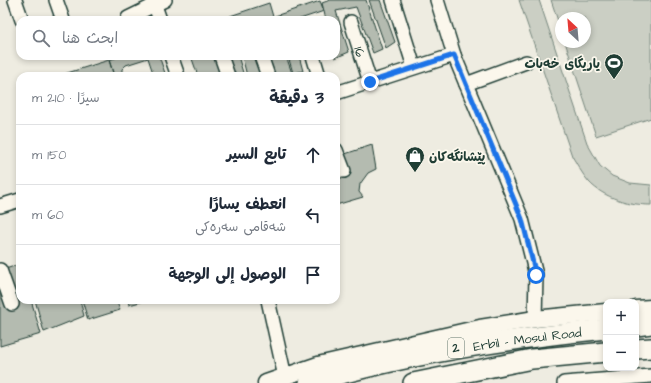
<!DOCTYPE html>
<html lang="ar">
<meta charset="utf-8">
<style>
:root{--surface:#fff;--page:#f2f2f3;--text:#1f2937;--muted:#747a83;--line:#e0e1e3}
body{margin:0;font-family:"Architects Daughter","Playpen Sans Arabic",sans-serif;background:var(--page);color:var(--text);direction:rtl}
.controls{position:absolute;right:12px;bottom:12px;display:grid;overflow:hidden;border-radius:8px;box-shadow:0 2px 6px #0003}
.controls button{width:36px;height:36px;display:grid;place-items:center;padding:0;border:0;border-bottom:1px solid var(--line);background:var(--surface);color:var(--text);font:20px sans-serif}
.compass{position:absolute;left:555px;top:12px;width:36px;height:36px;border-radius:50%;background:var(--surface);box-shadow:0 2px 6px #0003;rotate:334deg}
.stop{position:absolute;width:12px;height:12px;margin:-9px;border:3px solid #1a73e8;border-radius:50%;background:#fff}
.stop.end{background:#1a73e8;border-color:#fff;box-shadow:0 1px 4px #0008}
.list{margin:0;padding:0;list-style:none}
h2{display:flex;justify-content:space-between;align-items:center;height:52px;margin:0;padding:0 16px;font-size:17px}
h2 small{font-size:13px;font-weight:400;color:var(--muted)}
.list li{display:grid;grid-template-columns:26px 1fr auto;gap:12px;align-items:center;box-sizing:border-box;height:60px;padding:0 16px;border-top:1px solid var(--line)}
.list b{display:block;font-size:15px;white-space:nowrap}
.list p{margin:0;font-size:13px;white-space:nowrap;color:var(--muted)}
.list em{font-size:13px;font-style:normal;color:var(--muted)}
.icon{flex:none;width:22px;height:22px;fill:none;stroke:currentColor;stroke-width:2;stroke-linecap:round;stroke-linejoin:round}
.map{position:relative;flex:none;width:651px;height:383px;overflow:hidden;direction:ltr}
.search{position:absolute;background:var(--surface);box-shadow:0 2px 6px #0003;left:16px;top:16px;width:324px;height:44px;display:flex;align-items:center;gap:10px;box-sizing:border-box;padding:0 14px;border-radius:12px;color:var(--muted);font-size:15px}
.panel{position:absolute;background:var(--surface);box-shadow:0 2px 6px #0003;left:16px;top:72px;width:324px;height:232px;border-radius:12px;direction:rtl}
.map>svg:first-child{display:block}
</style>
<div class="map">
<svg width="651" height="383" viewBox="0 0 651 383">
<rect width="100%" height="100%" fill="#eeece1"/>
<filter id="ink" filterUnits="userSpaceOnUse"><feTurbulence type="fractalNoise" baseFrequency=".025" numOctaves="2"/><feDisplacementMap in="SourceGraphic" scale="8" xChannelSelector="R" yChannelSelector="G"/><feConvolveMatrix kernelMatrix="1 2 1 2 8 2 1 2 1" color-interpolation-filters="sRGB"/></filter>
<g filter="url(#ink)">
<path fill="#cbcfc4" stroke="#75867c" d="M519,0H539L587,143L600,166L612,176L630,183L651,185V205C629,205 604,198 589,182C582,174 577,164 572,156Z
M551,0H651V118L596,136L565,42H585V18H561V30Z"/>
<path fill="#b4bbb0" stroke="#1f3d34" d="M330,0H366L382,49L373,53L356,7L336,11L349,52L335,58L336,20H326L322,3Z
M369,0H380L395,42L386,48Z
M320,1L324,11L297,20H276L275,16Z
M269,3L274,20H231L230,16Z
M121,56H159L166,76H154L148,58L126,65L122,69V76H114L109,60Z
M191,56H238L244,76H198Z
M242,56H256L263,76H247Z
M264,56H286L293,76H272Z
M288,56H299L303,71L293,73Z
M109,60L114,76H65L64,74Z
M372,145L376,169L368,173L360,184L359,192L363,197L336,205V157Z
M20,264V300H31L41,334L0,346V271Z
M35,300H80L84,316L44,332Z
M82,300H116L120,310L88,320Z
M128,300H148L129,305Z"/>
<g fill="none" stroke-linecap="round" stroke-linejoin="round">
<g stroke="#1f3d34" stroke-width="16">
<g id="minor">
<path d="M15,0L22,20"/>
<path d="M56,0L63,20"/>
<path d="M153,0L160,20"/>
<path d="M393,0L414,67"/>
<path d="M437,0L454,55L522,219L536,275L535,319"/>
<path d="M128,18L165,0"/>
<path id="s1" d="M351,22L370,82"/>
<path d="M171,56L178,76"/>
<path d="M221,56L228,76"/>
<path d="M261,56L268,76"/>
<path d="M313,56L319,76"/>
<path d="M466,84L526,62"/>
<path d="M336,93L454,55"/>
<path d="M336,150L344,171"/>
<path d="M0,206L20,200"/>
<path d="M0,270L12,304"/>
<path d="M268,300L285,377"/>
<path d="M564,383L651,376"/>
</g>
</g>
<g stroke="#1f3d34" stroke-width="19">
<path id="major" d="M636,309L651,308
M266,383L318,365L480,328L535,319L606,312"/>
</g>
<g stroke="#1f3d34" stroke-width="22">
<g id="highway">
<path d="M636,326L651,324"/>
<path d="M636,349L651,348"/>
<path id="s2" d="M309,383C406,354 505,339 606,329"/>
<path d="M413,383L532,359L606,352"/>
</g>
</g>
<use href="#minor" stroke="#fbf7ec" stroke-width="13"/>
<use href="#major" stroke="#fbf7ec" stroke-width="16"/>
<use href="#highway" stroke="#fbf7ec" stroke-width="19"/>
</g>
</g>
<g fill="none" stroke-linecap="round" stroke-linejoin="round" filter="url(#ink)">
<path stroke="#1a73e8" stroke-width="5" d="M370,82L454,55L522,219L536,275"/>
</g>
<defs>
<g id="stadium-pin" transform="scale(1)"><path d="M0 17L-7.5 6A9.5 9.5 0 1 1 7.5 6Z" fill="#1f3d34" stroke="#fbf7ec"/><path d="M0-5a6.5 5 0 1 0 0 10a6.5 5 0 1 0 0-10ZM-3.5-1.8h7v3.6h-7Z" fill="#fff"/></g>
<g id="shop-pin" transform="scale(1)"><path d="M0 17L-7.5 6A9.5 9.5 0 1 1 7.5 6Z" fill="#1f3d34" stroke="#fbf7ec"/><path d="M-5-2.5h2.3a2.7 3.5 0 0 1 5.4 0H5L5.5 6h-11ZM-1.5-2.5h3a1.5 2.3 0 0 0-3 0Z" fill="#fff"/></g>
</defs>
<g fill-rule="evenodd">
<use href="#stadium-pin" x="614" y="63"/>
<use href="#shop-pin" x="415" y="156"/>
</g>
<g text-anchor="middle" stroke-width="3.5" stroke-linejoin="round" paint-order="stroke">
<rect fill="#fbf7ec" stroke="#61756b" stroke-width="1" x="448" y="338" width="16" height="20" rx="3"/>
<g font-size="12" font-weight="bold" fill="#1f3d34">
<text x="456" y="352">2</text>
</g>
<g font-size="13" fill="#1f3d34" stroke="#fbf7ec">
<text dy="5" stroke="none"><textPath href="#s1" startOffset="31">16</textPath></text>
<text dy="5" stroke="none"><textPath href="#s2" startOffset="223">Erbil - Mosul Road</textPath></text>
</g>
<g font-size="13" font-weight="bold" fill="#1f3d34" stroke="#fbf7ec" text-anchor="end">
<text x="600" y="68">یاریگای خەبات</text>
<text x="429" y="161" text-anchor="start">پێشانگەکان</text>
</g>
</g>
</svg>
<div class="controls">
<button>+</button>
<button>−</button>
</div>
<svg class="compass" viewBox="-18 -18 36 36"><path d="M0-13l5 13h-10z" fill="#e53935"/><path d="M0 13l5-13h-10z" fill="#747a83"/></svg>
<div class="stop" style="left:536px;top:275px"></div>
<div class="stop end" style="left:370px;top:82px"></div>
<div class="search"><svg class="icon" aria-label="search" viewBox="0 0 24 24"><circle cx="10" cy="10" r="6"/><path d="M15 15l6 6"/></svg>ابحث هنا</div>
<section class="panel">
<h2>3 دقيقة<small>سيرًا · 210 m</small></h2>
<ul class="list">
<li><svg class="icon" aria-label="ahead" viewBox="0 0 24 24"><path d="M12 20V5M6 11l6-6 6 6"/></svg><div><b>تابع السير</b></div><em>150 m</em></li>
<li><svg class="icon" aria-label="left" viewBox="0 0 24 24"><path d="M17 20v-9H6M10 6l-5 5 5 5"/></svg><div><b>انعطف يسارًا</b><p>شەقامی سەرەکی</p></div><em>60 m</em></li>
<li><svg class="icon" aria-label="arrive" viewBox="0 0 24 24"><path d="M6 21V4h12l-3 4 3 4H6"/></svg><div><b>الوصول إلى الوجهة</b></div></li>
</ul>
</section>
</div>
